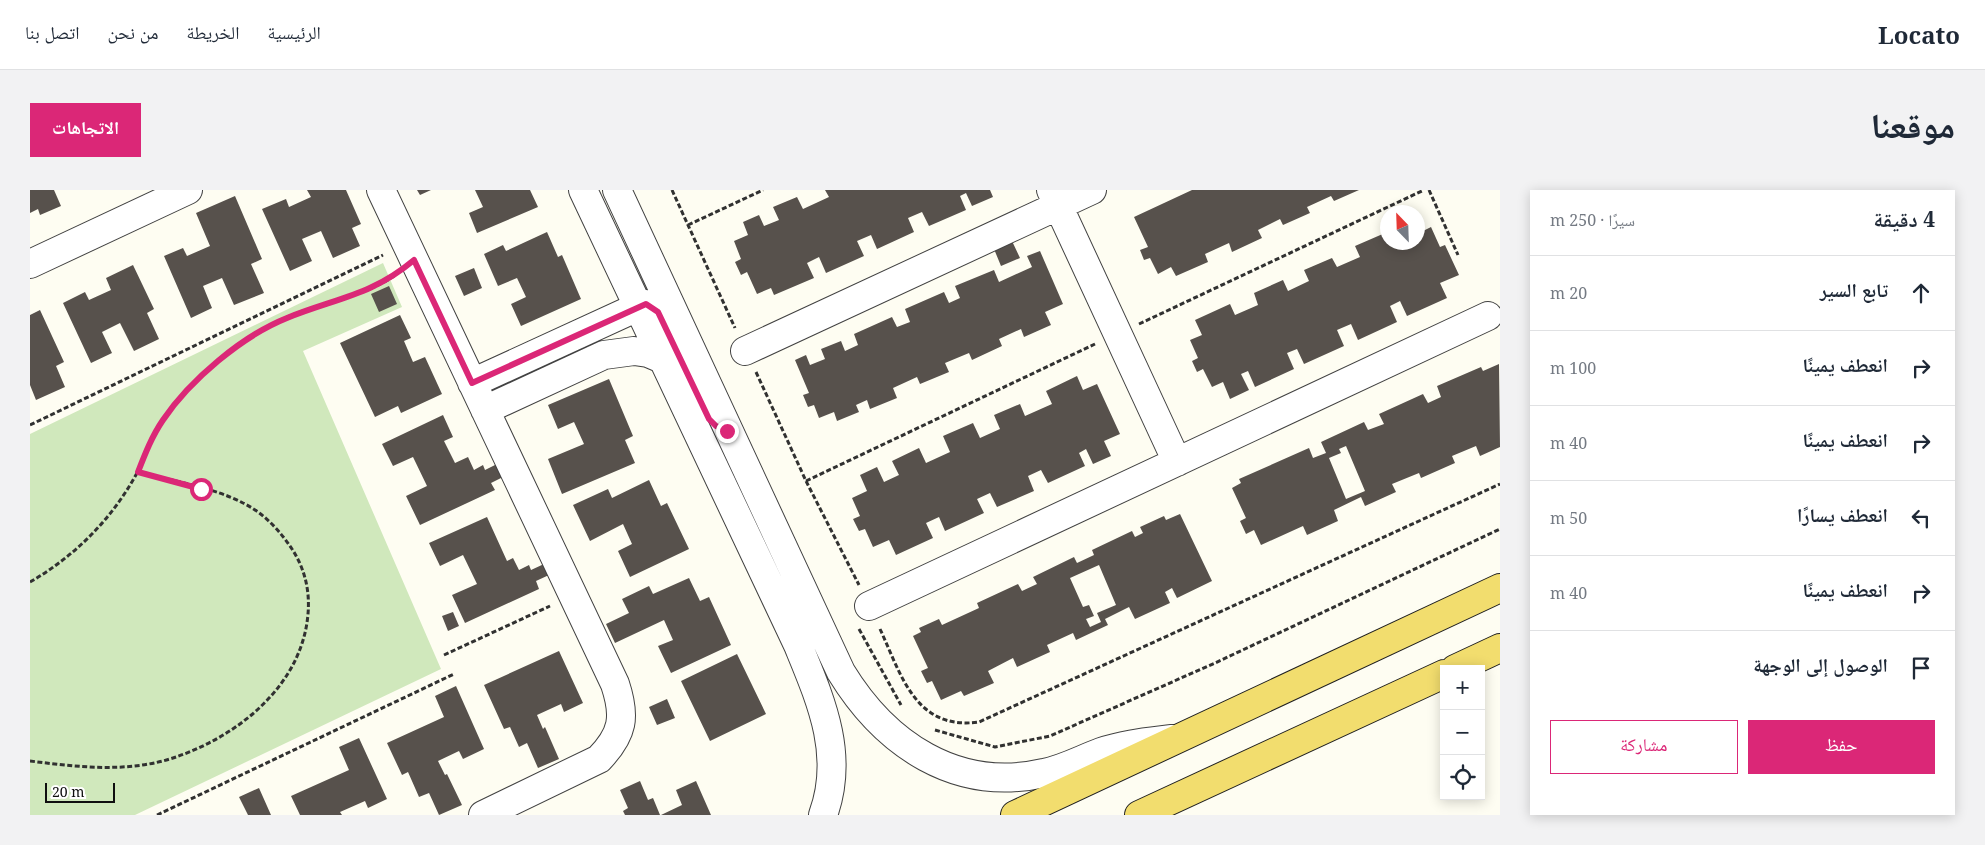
<!DOCTYPE html>
<html lang="ar">
<meta charset="utf-8">
<style>
:root{--surface:#fff;--page:#f2f2f3;--text:#1f2937;--muted:#747a83;--line:#e0e1e3;--accent:#db2777}
body{margin:0;font-family:"Noto Serif","Noto Naskh Arabic",serif;background:var(--page);color:var(--text);direction:rtl}
.controls{position:absolute;right:15px;bottom:15px;display:grid;overflow:hidden;border-radius:0px;box-shadow:0 2px 12px #0003}
.controls button{width:45px;height:45px;display:grid;place-items:center;padding:0;border:0;border-bottom:1px solid var(--line);background:var(--surface);color:var(--text);font:25px sans-serif}
.compass{position:absolute;left:1350px;top:15px;width:45px;height:45px;border-radius:50%;background:var(--surface);box-shadow:0 2px 12px #0003;rotate:337deg}
.scale{position:absolute;left:15px;bottom:12px;width:70px;box-sizing:border-box;padding-left:5px;border:2px solid #0f0f0f;border-top:0;font-size:14px;line-height:18px;white-space:nowrap;color:#0f0f0f;-webkit-text-stroke:4px #fff;paint-order:stroke}
.stop{position:absolute;width:15px;height:15px;margin:-11px;border:4px solid #db2777;border-radius:50%;background:#fff}
.stop.end{background:#db2777;border-color:#fff;box-shadow:0 1px 5px #0008}
.list{margin:0;padding:0;list-style:none}
h2{display:flex;justify-content:space-between;align-items:center;height:65px;margin:0;padding:0 20px;font-size:21px}
h2 small{font-size:16px;font-weight:400;color:var(--muted)}
.list li{display:grid;grid-template-columns:32px 1fr auto;gap:15px;align-items:center;box-sizing:border-box;height:75px;padding:0 20px;border-top:1px solid var(--line)}
.list b{display:block;font-size:19px;white-space:nowrap}
.list em{font-size:16px;font-style:normal;color:var(--muted)}
.actions{display:flex;gap:10px;padding:15px 20px}
.actions a{flex:1;padding:11px 0;border:1px solid var(--accent);border-radius:0px;text-align:center;font-size:18px;color:var(--accent)}
.actions .main{background:var(--accent);color:#fff}
.icon{flex:none;width:28px;height:28px;fill:none;stroke:currentColor;stroke-width:2;stroke-linecap:round;stroke-linejoin:round}
.map{position:relative;flex:none;width:1470px;height:625px;overflow:hidden;direction:ltr;border-radius:0px}
header{display:flex;align-items:center;gap:30px;box-sizing:border-box;height:70px;padding:0 25px;background:var(--surface);border-bottom:1px solid var(--line)}
header strong{font-size:24px}
nav{display:flex;gap:28px;margin-inline-start:auto;font-size:18px}
.intro{display:flex;align-items:center;justify-content:space-between;box-sizing:border-box;height:120px;padding:0 30px}
h1{margin:0;font-size:35px}
.button{padding:12px 22px;border-radius:0px;background:var(--accent);color:#fff;font-size:18px;font-weight:700}
main{display:flex;gap:30px;padding:0 30px}
aside{flex:1;background:var(--surface);border-radius:0px;box-shadow:0 2px 12px #0003}
.map>svg:first-child{display:block}
</style>
<header>
<strong>Locato</strong>
<nav><a>الرئيسية</a><a>الخريطة</a><a>من نحن</a><a>اتصل بنا</a></nav>
</header>
<div class="intro"><h1>موقعنا</h1><a class="button">الاتجاهات</a></div>
<main>
<aside>
<h2>4 دقيقة<small>سيرًا · 250 m</small></h2>
<ul class="list">
<li><svg class="icon" aria-label="ahead" viewBox="0 0 24 24"><path d="M12 20V5M6 11l6-6 6 6"/></svg><div><b>تابع السير</b></div><em>20 m</em></li>
<li><svg class="icon" aria-label="right" viewBox="0 0 24 24"><path d="M7 20v-9h11M14 6l5 5-5 5"/></svg><div><b>انعطف يمينًا</b></div><em>100 m</em></li>
<li><svg class="icon" aria-label="right" viewBox="0 0 24 24"><path d="M7 20v-9h11M14 6l5 5-5 5"/></svg><div><b>انعطف يمينًا</b></div><em>40 m</em></li>
<li><svg class="icon" aria-label="left" viewBox="0 0 24 24"><path d="M17 20v-9H6M10 6l-5 5 5 5"/></svg><div><b>انعطف يسارًا</b></div><em>50 m</em></li>
<li><svg class="icon" aria-label="right" viewBox="0 0 24 24"><path d="M7 20v-9h11M14 6l5 5-5 5"/></svg><div><b>انعطف يمينًا</b></div><em>40 m</em></li>
<li><svg class="icon" aria-label="arrive" viewBox="0 0 24 24"><path d="M6 21V4h12l-3 4 3 4H6"/></svg><div><b>الوصول إلى الوجهة</b></div></li>
</ul>
<div class="actions"><a class="main">حفظ</a><a>مشاركة</a></div>
</aside>
<div class="map">
<svg width="1470" height="625" viewBox="0 0 1470 625">
<rect width="100%" height="100%" fill="#fefdf2"/>
<path fill="#d0e8bc" d="M353,73L372,117L273,161L411,479L105,625H0V244Z"/>
<path fill="#57514c" fill-rule="evenodd" d="M0,0H24L31,16L10,25L8,19L0,23Z
M277,0H316L331,34L322,38L330,56L303,68L291,41L272,49L282,71L260,81L232,19L256,9L259,17L281,7Z
M387,0H401L390,5Z
M445,0H500L508,17L447,43L439,23L453,17Z
M795,0H960L963,7L942,16L936,3L930,6L936,20L899,36L892,22L878,28L884,42L847,59L841,45L827,51L834,66L796,83L789,67L777,73L784,88L744,105L741,98L727,104L717,82L711,85L705,72L711,69L704,51L718,45L713,32L729,25L734,36L749,30L743,17L767,7L773,19L799,7Z
M1162,0H1329L1304,11L1301,6L1277,17L1280,23L1253,35L1250,29L1228,40L1232,48L1202,62L1199,53L1175,64L1178,72L1146,86L1141,77L1128,84L1120,68L1114,70L1110,60L1118,57L1104,27Z
M205,6L232,69L221,74L234,103L204,115L192,88L173,96L182,118L161,128L134,66L153,58L157,66L180,56L166,23Z
M1388,34L1391,42L1401,37L1410,57L1415,55L1429,85L1410,93L1417,108L1377,126L1370,111L1360,116L1367,132L1328,150L1321,134L1307,140L1314,156L1274,174L1267,159L1257,163L1264,179L1225,197L1218,181L1211,184L1219,200L1200,209L1193,192L1182,197L1173,179L1167,182L1162,171L1168,168L1160,150L1172,145L1165,130L1200,114L1205,125L1228,115L1224,103L1253,90L1258,101L1279,91L1274,80L1302,68L1307,77L1330,67L1325,56L1355,43L1359,53L1388,52Z
M517,42L528,67L532,65L551,109L491,136L481,114L496,107L487,88L468,96L454,64L473,55L476,61Z
M982,51L990,68L971,76L964,59Z
M1010,61L1033,114L1015,122L1021,135L994,147L991,139L969,149L972,156L942,170L939,163L915,173L919,182L890,194L887,187L863,198L867,208L840,219L837,210L826,215L829,222L807,231L804,222L789,228L784,215L778,217L773,205L779,203L765,170L776,165L780,175L795,169L791,159L811,151L815,161L828,155L824,144L862,127L867,137L880,132L875,119L914,102L919,113L930,108L925,96L964,80L969,92L1002,77L997,66Z
M103,75L124,119L117,123L129,149L104,161L90,133L72,142L82,163L61,173L33,113L55,102L59,110L81,100L76,88Z
M444,78L452,98L434,106L425,86Z
M359,96L367,114L349,122L341,104Z
M10,120L34,172L26,176L35,197L6,210L0,195V125Z
M370,125L381,148L374,151L383,172L395,167L412,204L371,223L368,216L345,227L310,153Z
M1469,174L1470,257L1450,266L1446,256L1422,266L1425,273L1391,288L1389,283L1362,294L1366,302L1335,316L1331,307L1304,320L1308,331L1277,345L1273,336L1231,355L1224,340L1216,344L1210,331L1216,328L1202,298L1211,293L1209,289L1279,258L1283,268L1296,263L1291,252L1334,232L1338,240L1354,234L1349,224L1393,204L1398,213L1411,207L1407,196L1451,177L1453,181ZM1316,256L1335,301L1316,309L1299,268L1311,263L1309,259Z
M1047,186L1053,200L1067,194L1090,244L1074,251L1081,266L1063,274L1056,259L1049,263L1055,276L1018,293L1011,280L998,286L1004,301L967,317L960,303L947,309L954,323L915,341L909,327L896,333L903,348L866,365L859,350L843,357L835,339L829,341L823,329L830,326L822,308L837,301L830,285L847,277L854,292L869,285L862,271L889,258L896,273L920,262L913,246L943,233L950,248L970,239L964,225L990,214L995,226L1022,214L1016,201Z
M579,189L603,246L595,250L605,273L532,304L518,269L554,254L544,232L528,239L518,215Z
M413,225L423,247L414,251L425,273L438,267L444,280L453,275L455,280L467,274L473,287L461,293L465,300L390,335L376,306L397,296L383,267L363,276L352,254Z
M619,290L631,316L637,313L659,359L600,387L588,361L602,354L593,334L560,351L543,315L578,299L582,308Z
M1150,324L1182,391L1147,408L1142,398L1135,402L1140,413L1105,429L1099,417L1075,429L1078,435L1046,450L1043,443L1017,455L1020,462L987,477L983,468L958,481L964,493L934,506L931,501L911,510L902,491L897,493L891,481L898,478L883,446L891,442L889,438L909,429L912,435L949,418L947,413L988,394L992,401L1007,394L1003,387L1044,367L1047,373L1064,365L1062,360L1102,341L1105,347L1113,343L1110,337L1134,326L1136,330ZM1069,375L1086,415L1067,423L1071,432L1060,437L1056,429L1064,426L1059,415L1053,417L1040,388Z
M457,327L477,371L483,368L489,380L499,375L501,380L514,374L519,385L506,391L509,399L435,433L422,405L447,394L433,365L410,376L399,353Z
M659,388L670,411L679,407L701,455L641,483L628,456L643,450L634,430L585,453L576,434L599,423L592,409L619,396L623,404Z
M423,422L429,436L418,441L412,426Z
M529,461L553,513L534,522L531,514L507,525L513,539L515,537L529,569L508,578L497,553L489,557L480,537L474,539L454,495Z
M707,464L736,524L680,551L651,491Z
M426,496L454,559L433,569L429,561L408,571L415,585L417,584L432,615L409,625L399,603L389,607L378,582L372,585L357,553L414,527L405,506Z
M637,509L645,528L627,535L619,517Z
M329,548L357,609L338,618L335,611L310,622L312,625H270L261,606L319,580L309,557Z
M610,591L618,610L623,608L630,625H595L593,621L598,618L590,600Z
M666,591L681,625H631L652,615L646,600Z
M229,598L241,625H218L209,607Z"/>
<g fill="none" stroke-linecap="round" stroke-linejoin="round">
<g stroke="#424242" stroke-width="30">
<path id="minor" d="M351,0L585,494C596,527 593,544 569,569L453,625
M553,0L768,455C791,511 815,565 793,625
M587,0L811,482C855,554 926,603 1014,583C1034,579 1052,569 1071,562C1094,554 1118,552 1142,549
M1021,0L1147,272
M0,74L158,0
M715,161L1062,0
M442,193L612,115L616,114L624,118
M455,220L574,165L604,161L618,163L632,169
M839,416L1458,126"/>
</g>
<g stroke="#202020" stroke-width="30">
<path id="major" d="M1425,479L1470,458
M985,625L1470,398
M1109,625L1414,484"/>
</g>
<path stroke="#313131" stroke-width="3" stroke-dasharray="5 2.5" stroke-linecap="butt" d="M642,0L705,138
M1399,0L1428,65
M658,35L733,0
M1109,134L1394,0
M726,182L776,291L829,395
M0,235L353,65
M776,291L1065,154
M0,392C45,366 82,329 107,283C112,274 115,264 119,255C129,232 145,211 163,194C190,168 221,143 255,128C291,112 331,108 364,86
M829,439L871,515
M850,439C871,484 885,541 949,532L1470,294
M414,465L520,416
M905,540L965,557L1020,546L1185,473L1470,339
M0,571C47,577 97,583 143,568C207,547 272,496 278,424C280,401 275,379 262,359C250,341 234,323 213,313C185,298 140,290 108,282
M127,625L424,484"/>
<use href="#minor" stroke="#fff" stroke-width="28"/>
<use href="#major" stroke="#f2dd6e" stroke-width="28"/>
</g>
<g fill="none" stroke-linecap="round" stroke-linejoin="round">
<path stroke="#db2777" stroke-width="6" d="M171,299L108,282C115,264 122,246 133,230C160,190 212,146 257,128C306,108 341,106 384,70L442,193L616,114L628,122L679,229L686,236L697,241"/>
</g>
</svg>
<div class="controls">
<button>+</button>
<button>−</button>
<button><svg class="icon" aria-label="locate" viewBox="0 0 24 24"><circle cx="12" cy="12" r="6"/><path d="M12 2v4M12 18v4M2 12h4M18 12h4"/></svg></button>
</div>
<svg class="compass" viewBox="-18 -18 36 36"><path d="M0-13l5 13h-10z" fill="#e53935"/><path d="M0 13l5-13h-10z" fill="#747a83"/></svg>
<div class="scale">20 m</div>
<div class="stop" style="left:171px;top:299px"></div>
<div class="stop end" style="left:697px;top:241px"></div>
</div>
</main>
